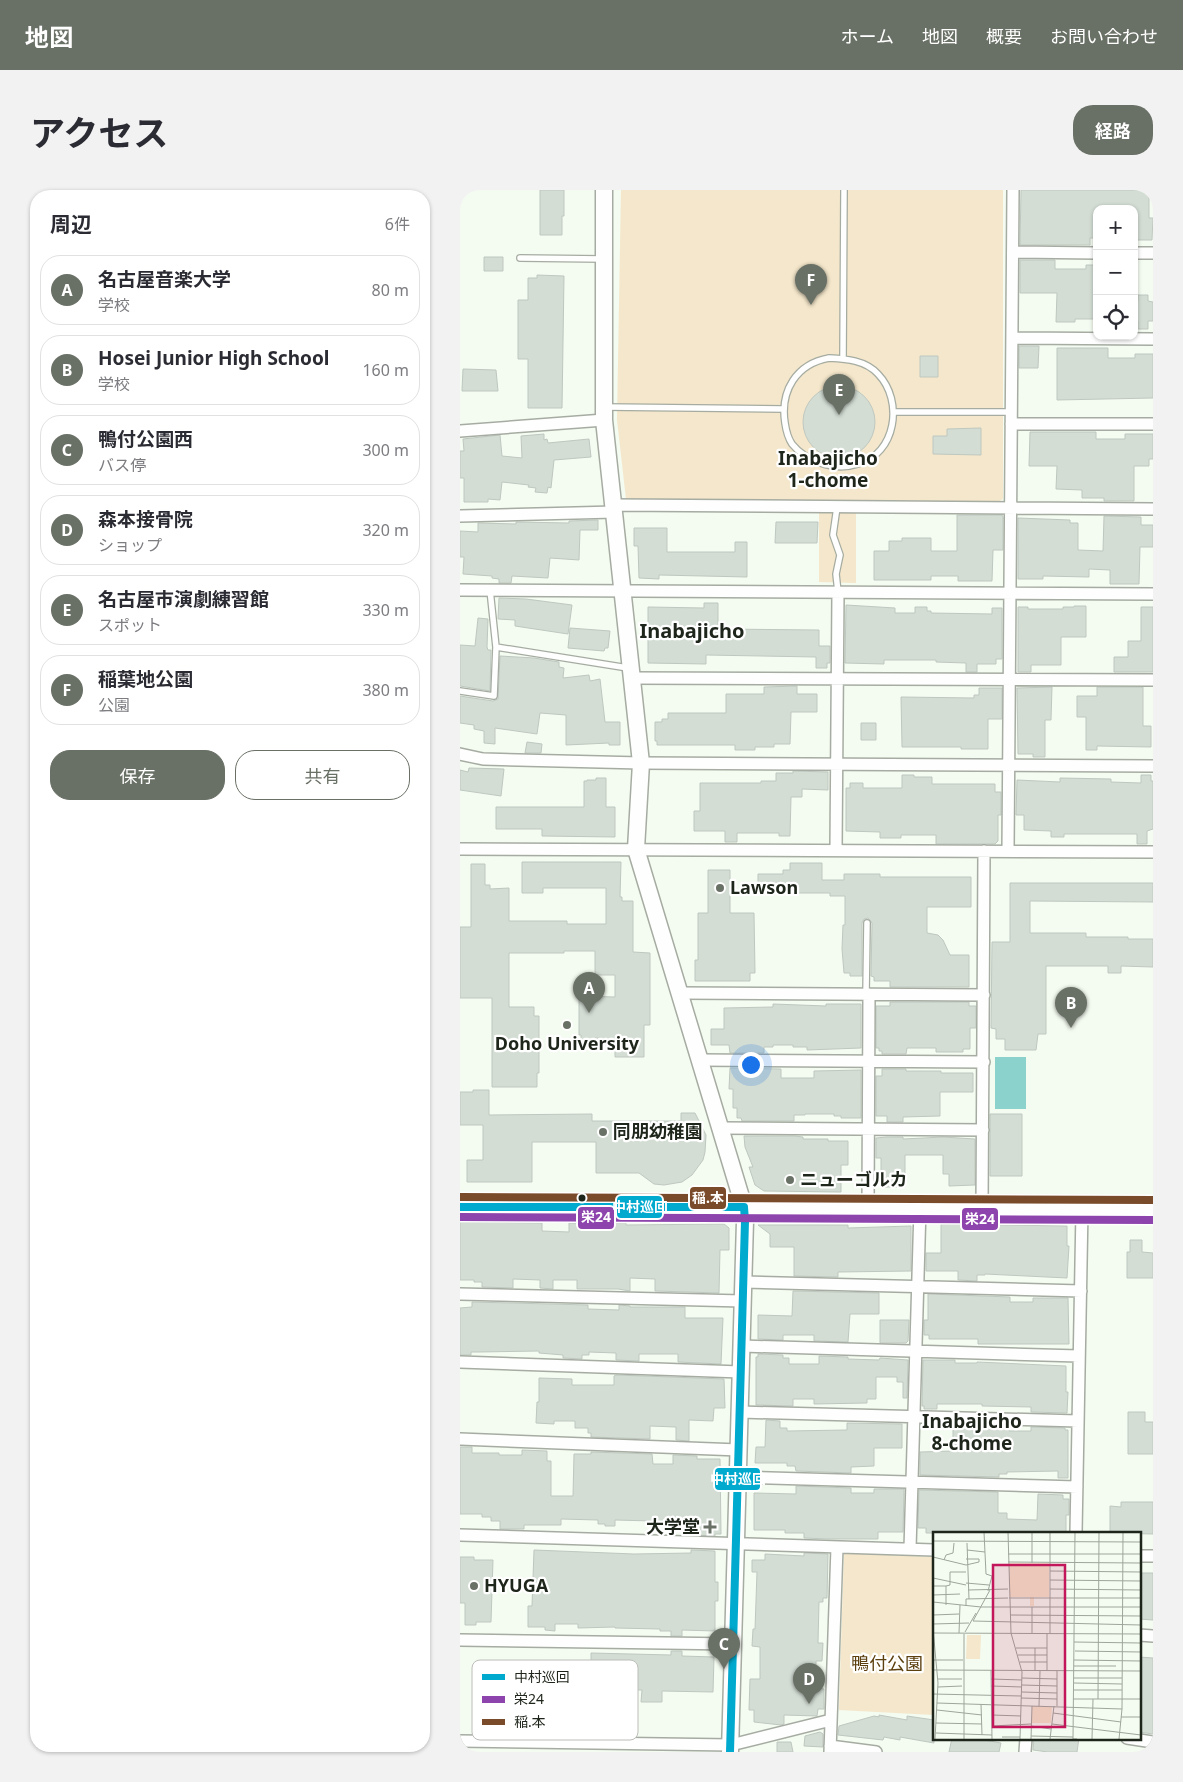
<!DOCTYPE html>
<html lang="ja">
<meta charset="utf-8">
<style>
:root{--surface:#fff;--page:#f2f2f3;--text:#2b2b33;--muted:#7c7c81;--line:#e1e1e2;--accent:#697065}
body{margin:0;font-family:"Noto Sans","Noto Sans JP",sans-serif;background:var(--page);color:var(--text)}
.controls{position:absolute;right:15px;top:15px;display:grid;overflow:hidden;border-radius:10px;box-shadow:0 1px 4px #0004}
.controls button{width:45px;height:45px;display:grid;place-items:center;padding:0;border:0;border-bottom:1px solid var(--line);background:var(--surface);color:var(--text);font:25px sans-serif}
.you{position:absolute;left:290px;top:874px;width:18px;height:18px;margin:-12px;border:4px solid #fff;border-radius:50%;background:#1a73e8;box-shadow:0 0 0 8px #1a73e833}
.badge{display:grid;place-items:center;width:32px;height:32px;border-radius:50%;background:var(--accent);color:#fff;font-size:16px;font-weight:700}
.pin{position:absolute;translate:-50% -41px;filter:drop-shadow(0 1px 2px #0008)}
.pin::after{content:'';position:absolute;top:26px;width:18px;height:15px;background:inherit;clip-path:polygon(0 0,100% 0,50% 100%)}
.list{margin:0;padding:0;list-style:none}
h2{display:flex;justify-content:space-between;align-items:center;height:65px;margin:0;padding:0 20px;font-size:21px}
h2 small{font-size:16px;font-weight:400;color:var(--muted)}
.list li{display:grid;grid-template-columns:32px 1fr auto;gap:15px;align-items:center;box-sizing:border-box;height:70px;margin:0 10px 10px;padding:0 10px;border:1px solid var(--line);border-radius:20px}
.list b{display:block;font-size:19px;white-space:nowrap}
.list p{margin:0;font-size:16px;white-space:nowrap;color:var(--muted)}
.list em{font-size:16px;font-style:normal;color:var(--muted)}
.actions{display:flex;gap:10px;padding:15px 20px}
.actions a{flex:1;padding:11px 0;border:1px solid var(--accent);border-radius:20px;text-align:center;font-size:18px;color:var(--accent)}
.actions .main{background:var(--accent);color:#fff}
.icon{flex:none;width:28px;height:28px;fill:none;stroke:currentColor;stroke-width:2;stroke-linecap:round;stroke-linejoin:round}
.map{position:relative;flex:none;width:693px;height:1562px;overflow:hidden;border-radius:20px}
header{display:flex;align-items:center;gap:30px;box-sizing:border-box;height:70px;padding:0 25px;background:var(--accent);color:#fff}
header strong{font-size:24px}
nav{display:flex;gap:28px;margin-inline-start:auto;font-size:18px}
.intro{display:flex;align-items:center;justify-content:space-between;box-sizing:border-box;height:120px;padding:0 30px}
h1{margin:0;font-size:35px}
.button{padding:12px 22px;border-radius:20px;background:var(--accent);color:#fff;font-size:18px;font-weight:700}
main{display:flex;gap:30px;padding:0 30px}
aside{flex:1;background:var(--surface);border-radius:20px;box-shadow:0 1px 4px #0004}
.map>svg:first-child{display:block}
</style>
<header>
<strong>地図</strong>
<nav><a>ホーム</a><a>地図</a><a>概要</a><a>お問い合わせ</a></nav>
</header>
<div class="intro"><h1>アクセス</h1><a class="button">経路</a></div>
<main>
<aside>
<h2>周辺<small>6件</small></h2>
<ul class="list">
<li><span class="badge">A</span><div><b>名古屋音楽大学</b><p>学校</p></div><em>80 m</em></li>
<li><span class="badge">B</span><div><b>Hosei Junior High School</b><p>学校</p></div><em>160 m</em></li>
<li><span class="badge">C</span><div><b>鴨付公園西</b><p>バス停</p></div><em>300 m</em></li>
<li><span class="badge">D</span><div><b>森本接骨院</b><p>ショップ</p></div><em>320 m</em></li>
<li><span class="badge">E</span><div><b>名古屋市演劇練習館</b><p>スポット</p></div><em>330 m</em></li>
<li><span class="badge">F</span><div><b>稲葉地公園</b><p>公園</p></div><em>380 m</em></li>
</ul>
<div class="actions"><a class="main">保存</a><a>共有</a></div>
</aside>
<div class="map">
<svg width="693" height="1562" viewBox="0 0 693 1562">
<rect width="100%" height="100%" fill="#f4fbf0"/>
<path fill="#f4e7cb" d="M161,0H543V309L538,312L396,311V393L359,392V311L166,309L157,230Z
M384,1363L474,1367V1525L379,1520Z"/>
<path fill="#8cd2cc" d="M535,867H566V919H535Z"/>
<path fill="#d3ddd4" stroke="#bfc8c0" d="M80,0H104V26H102V45H80Z
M561,0H689V28H693L692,50H674V19H637V48H630V55H560Z
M24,67H43V81H24Z
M560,70H595V79H626V75H637V129H615V132H596L597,103H560Z
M77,85L104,86L102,218H68V169H58V110H68V88H77Z
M678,105H688V111L693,112V131H688V139H678V131H674V111H678Z
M559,156H579L578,178H559Z
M597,158H648V168H675V164H693V208L597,210Z
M460,166H478V187H460Z
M3,179L36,180L38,201H2Z
M343 232a36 36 0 1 1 72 0a36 36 0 1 1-72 0Z
M521,238V265L473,264V246H487V239Z
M570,242H636V249H665V244H693V269H689V276H674V311H644V308H622V300L596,299L597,276H569Z
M84,244V250L87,249L88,253L129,249L131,267L94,270L91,298L88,297L87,303L75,302L76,298L68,297L69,295L42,292L40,310L28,309V312H4V288H0V261H4L3,249L40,245L42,266L62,268L61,246Z
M497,325H542L543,327V360H533L532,391H498V386H471V390H414V361H429V351H442V348H471V361H497Z
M644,326L681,327V335H693V357H680L679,394H650V380L629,379V387L583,386V389H558V328L610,330V333H618V360L643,361Z
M138,330V340H120L119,370L90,368L88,388L52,386L51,393H39V389L32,388V386L3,384L4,367H0V341L18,342V333L56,334V332L109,333V331Z
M316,332H358L357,353H315Z
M174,338H207V362H275V352H287V387L199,385V389L179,388L178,356H174Z
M39,408L66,409L112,415L108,444L55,436V430L38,429Z
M244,413H258V439L359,440V456H370V473H367V478H356V467L246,465V474L188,473V417L244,418Z
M386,415L435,418V423H455V417H467V421H471V423L532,424V418H542V469H536V474H517V482H506V473L476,472V470H424V474L385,473Z
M614,416H626V447H601V475H571V482H558V417H568V419H603V417H614Z
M681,417H693V482H654V467H668V451H681Z
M18,428L28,429L27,457L28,460H31L30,501L0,496V455L15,456Z
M110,438L150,441L148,458H145L144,461L108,458Z
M40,466L74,468L99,472V477L104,478L103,488L129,485L130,491L140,489L145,532H160V555H149V553L106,555V525L80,523L77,544L35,538V554L24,553V541L14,539V535L0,533V506L33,511L38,509Z
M337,496V504H357V522H331L330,554H314V557H295V560H275V555H197V551H195V532H202V529H208V523H266V504H304V497Z
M592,497L591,530H585V567H573V564H558L557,498Z
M637,497H683V536H691V557L637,556V560H626V527H617V506H637Z
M519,498H542V529H528V559H501V557H442L441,507L514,508V505H519Z
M401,533H416V550H401Z
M67,552L82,554L81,563H65Z
M9,578L44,579L41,606L0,600V580L8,582Z
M333,581L368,582V600L342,599V607H331L330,646H319V643H277V652H265V641H234V621H240V593H301V591H316V583H333Z
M442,585H454V587H472V594H535V602H541V625H538V651L535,654H476V645H441V648H420V642L386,641V598H390V593H403V598H442Z
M681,585H691V591H693V639L687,641V654H677V644H604V647H591V641L564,640V625H556L557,590L600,592V588L651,589V592L681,593Z
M136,588H146V617H155V647L82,646V639H36V617H124V591H127V590H136Z
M62,672H161L160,707H162V711H173V762L190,763V835H184V867H155V849L135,848V855H121V845H119V806L155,807V785H135V761H104V763H49V817H74V826H79V883H77V897H32V808H0V737H11V674H25V695H30V699L49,698V731H107V734H146V698H83V703H62Z
M330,673H362V690H384V684H420V687H511V717H467V743L478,745L483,750L490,765H509V797H430V791H414V787L411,786L412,733L408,728L404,729L402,733V786H390V783H384L382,759L383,735H385V706H370V703H298V684H323V680H330Z
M248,680H270V723H294L295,783H290V791H235V770H238V723H248Z
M550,693H693V712L570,711V743H626V747H668V749H693V777L661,776V783H648V776H586V844H578L576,860H545V849H536V839L531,838L532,752H550Z
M430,812H509V816H516V838H510V859H503V862H476V858H447L446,864H422V861H419V858H416V816H430Z
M313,814L366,816V814H401V858L347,860V857H333V855H313V857H304V863H270L269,855H251V839H264V818L313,817Z
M270,878L321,879V888H354V881L401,880V928H381V926H374V924H345V925H334V931H282L281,928H277V918H273V899H269Z
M422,879H446V881H481V883H513V902H480V926L443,927V932H427V926H416V886H422Z
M13,900H29V925L132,924V931H221V923H235L246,945L245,962L243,970L232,985L222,992L204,995L194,994L179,983H136V952H72V992H7V970H23V935H0V902H13Z
M530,924H562V986H530Z
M284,946H334L343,947V949H368V951H388V975H381V1002L304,1001L295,995L289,977H293L285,957Z
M427,947H443V949L483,947L515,949V995L489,996V984H483V965H445V997H421V968H416V948Z
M0,1032L82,1033V1041L109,1042V1033H166V1035L264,1034L269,1038V1060H260L259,1103L195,1101V1089L170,1088V1101L158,1099H117V1090H93V1099L80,1098V1090L53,1089V1098L22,1097V1092H14V1090H0Z
M481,1034L607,1036V1056H609L607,1088L525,1084V1085H517V1091L498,1090V1081H466V1063H481Z
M298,1035H388V1038L451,1036V1081L378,1082V1087L334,1086V1057H310V1044Z
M670,1050H682V1062L693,1063V1088H667V1062H670Z
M333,1101L419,1103V1124H390L388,1152L354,1151V1145H323V1150L298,1149V1125L332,1126Z
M468,1104L550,1107V1112H573V1108H608L609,1154H518V1149H469V1145H464V1130H468Z
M12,1112L128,1115V1119L159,1120V1115L170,1116V1117H225V1128H263L261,1174L218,1172V1164H179V1171L156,1170V1163L129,1162V1165H122V1169L103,1168V1165L79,1163V1161L19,1162H11V1165H0V1118L12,1117Z
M420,1130H449L448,1151L446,1153H420Z
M298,1164L323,1165V1168H329V1174H359V1166L388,1167V1169L419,1170L420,1168L448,1170L447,1208H443V1192H437V1187H416V1209H407V1213L354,1214V1209H333V1216L296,1215V1167H298Z
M463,1170H495V1173H517V1172L606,1176V1202H608L607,1223L571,1222V1217L522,1216V1214H477V1219H464V1216H462Z
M156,1185L264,1189L265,1218H254L253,1231L229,1230V1251L216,1250V1237L190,1236V1249L131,1247V1243H128V1238H115V1231H94V1234L76,1233L77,1212H79V1188L112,1189V1195H154V1186Z
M668,1222H685V1232H693V1264H668Z
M306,1230L320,1231V1238H327V1241L387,1240V1233L442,1234V1258H414V1276L391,1277V1283L336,1281L335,1276H327V1273H295L296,1257H305Z
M493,1236L522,1237V1239H549V1241H571V1237L605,1238V1240H608V1288H598V1281L547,1282V1284H539V1287L460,1285V1262L493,1261Z
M0,1257H12V1263H39V1265H62V1260L87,1261V1271H91V1306H113L114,1264H131V1262L192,1264L193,1274H213V1265L237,1266V1269H260L261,1344H255V1346L231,1345V1332L155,1330V1336H145V1334H138V1330L101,1329V1335H64V1339H40V1331H31V1327H22V1324H0Z
M336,1296L391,1298V1303H414V1299H444L443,1342H418V1349H369L344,1348V1343H325V1340H294V1303L336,1304Z
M459,1300L538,1302V1323H547V1329L577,1330L578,1304L603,1305V1309H609V1325H606V1343H466V1338H458Z
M661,1312H693V1344L650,1343V1316L661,1317Z
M74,1360L174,1364L231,1363V1360L255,1361V1392H258V1411H255V1441L222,1440V1446H211V1441H200V1439L155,1438V1437L118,1438V1434H95V1441L85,1440V1437H68V1416H72Z
M344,1363L368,1364L367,1408H363V1412H359L358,1453H363L362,1471H356V1498L364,1499V1519H358L357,1526L324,1525V1534L321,1535L294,1532V1520H289L290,1489H300V1457L292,1456L293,1439H295L297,1382H292V1370H305V1364L344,1366Z
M0,1367H14V1370H33L31,1432H16V1435H5V1413H0Z
M679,1383H693V1430L679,1429Z
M211,1461H222V1466L254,1467L253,1502L202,1501V1512H181L182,1500L113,1499L114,1472H131V1463L211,1465Z
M679,1467L693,1468V1544L679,1542Z
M419,1525L447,1530V1526L474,1530V1553L440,1547V1550L424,1547L423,1550L378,1545L379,1536L414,1526L419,1527Z
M360,1542L363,1544V1557L344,1556L345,1546Z
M492,1548H524V1550L541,1553L539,1562H489Z
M574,1548H619L617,1562H588L573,1560Z
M317,1552H331L333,1562H317Z"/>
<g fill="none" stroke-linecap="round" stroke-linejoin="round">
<g stroke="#a6aca2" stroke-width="8">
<path id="lane" d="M60,68L143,69
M369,168C386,169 405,170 418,184C444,211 436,264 398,274C386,278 372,277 360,273C349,269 340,264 332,254C328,248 326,240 325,233C320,201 336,174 369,168Z
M383,169L384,0
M145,217L323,219
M435,222H552
M377,317L373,345L380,365L376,384L378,402
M36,457L168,478
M0,501L34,506L36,457L30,400
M406,804L407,733"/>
</g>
<g stroke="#a6aca2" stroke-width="14">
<path id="street" d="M553,62L637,63
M674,63H693
M552,148L693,149
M551,234H693
M0,241L144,230
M153,315L693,319
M0,326L154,322
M0,400L693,404
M171,488L693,490
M0,564L23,569L181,573L693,576
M0,659L693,662
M376,660L378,402
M548,661L553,0
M220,803L524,805
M240,870L524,872
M260,938L523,940
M408,1018L409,804
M522,1019L524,661
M284,1092L621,1101
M0,1104L283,1111
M282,1156L619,1166
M0,1172L281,1182
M280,1222L618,1231
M0,1249L279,1260
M278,1287L617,1297
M616,1343L622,1020
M0,1345L474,1360
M450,1359L460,1018
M679,1366H693
M679,1445L693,1446
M0,1450L273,1454
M667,1548L693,1552
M0,1551L271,1555L371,1530
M370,1556L416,1562
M370,1562L377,1357
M565,1562L566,1548"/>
</g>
<g stroke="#a6aca2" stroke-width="19">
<path id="secondary" d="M144,0V230L181,573L176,659L284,1017L285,1031L270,1562
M0,1017H284L693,1020"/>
</g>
<use href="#lane" stroke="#fdfefd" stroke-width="5.5"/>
<use href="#street" stroke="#fdfefd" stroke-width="11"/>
<use href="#secondary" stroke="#fdfefd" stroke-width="16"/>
<g stroke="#fff" stroke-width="11">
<path id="bus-1" d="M0,1017H284
M270,1562L285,1031L284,1017"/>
</g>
<g stroke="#fff" stroke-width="11">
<path id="bus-2" d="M0,1027L693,1030"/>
</g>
<g stroke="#fff" stroke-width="11">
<path id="bus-3" d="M0,1007L693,1010"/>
</g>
<use href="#bus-1" stroke="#00a9ce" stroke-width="8"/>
<use href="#bus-2" stroke="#8e44ad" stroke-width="8"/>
<use href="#bus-3" stroke="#7a4b2a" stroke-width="8"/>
</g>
<g fill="#697065" stroke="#fff" stroke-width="2">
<circle cx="260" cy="698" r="5"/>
<circle cx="107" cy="835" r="5"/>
<circle cx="143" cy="942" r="5"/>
<circle cx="330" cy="990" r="5"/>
<path d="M247.5 1329.5h5v5h5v5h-5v5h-5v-5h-5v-5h5z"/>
<circle cx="14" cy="1396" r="5"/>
</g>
<circle fill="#1e251a" stroke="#fff" stroke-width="2" cx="122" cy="1008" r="4.5"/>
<g text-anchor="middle" stroke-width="4.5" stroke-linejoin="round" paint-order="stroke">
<g font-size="18" font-weight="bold" fill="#1e251a" stroke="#fff" text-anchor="start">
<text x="270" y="704">Lawson</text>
<text x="107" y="860" text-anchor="middle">Doho University</text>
<text x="153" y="948">同朋幼稚園</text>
<text x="340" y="996">ニューゴルカ</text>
<text x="240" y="1343" text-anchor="end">大学堂</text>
<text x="24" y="1402">HYUGA</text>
</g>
<g font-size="18" fill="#5c4010" stroke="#fff">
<text x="427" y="1480">鴨付公園</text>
</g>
<g font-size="19" font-weight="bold" fill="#1e251a" stroke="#fff">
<text x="368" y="275">Inabajicho<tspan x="368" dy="22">1-chome</tspan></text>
<text x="512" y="1238">Inabajicho<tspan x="512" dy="22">8-chome</tspan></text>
</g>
<g font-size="20" font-weight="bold" fill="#1e251a" stroke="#fff">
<text x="232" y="448">Inabajicho</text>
</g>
</g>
<g transform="translate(473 1342)">
<rect width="208" height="208" fill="#f4fbf0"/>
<path d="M76,31H116V65H101V74H97V65H77ZM34,103H48L47,127H33ZM99,174L119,175L118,191H99Z" fill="#f4e7cb"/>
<path fill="none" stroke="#9ea59a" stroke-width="1" d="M51,0L53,42L59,44L55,59M75,0L78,101L89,140L87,207M142,0L140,207H144M0,9L208,10M34,11L36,67M0,16V32M34,18L52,20M75,22H208M0,25L33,33M33,27H46V30L33,33M11,28L13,23L20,21L21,11M75,30L208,31M99,31V0M117,39L208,40M0,46L33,53M117,48L208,49M33,51L56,53M0,54H13V73M13,54L17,53V40H33M117,57L208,58M35,58L75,57M57,58L40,89L208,93M0,63L27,62M76,66H208M0,70L48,75H208M33,74V67L75,66M0,83L26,82M77,83L208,84M0,92L36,91M0,97L5,151L2,207M32,100L43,81M0,101L208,102M26,101L27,73M99,101V75M117,101V0M31,102V207M141,110L208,111M83,116H114M142,119L208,120M85,123H114M1,128H30M141,128L208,129M87,130H114M141,134H183M0,138L208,139M58,138L59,207M102,138V116M114,139V101M89,146L124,147M141,146H189M5,147H29M58,147L89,148M141,151L189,152M89,153L124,154M58,154L89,155M5,155L29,154M141,158H189M89,160L124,161M0,162L88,164M88,166L124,167M140,167H208M165,167L166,0M4,171L189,177M48,172L49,203M106,174L107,139M124,174V139M4,178L49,183M120,181L188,190M59,183L88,184M188,185H208M3,191L49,192M119,192L208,203M59,194L98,192M98,194L118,197M3,201L59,203M98,204L140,205M69,205H87M98,207L99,174M117,207L121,174M159,207L160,167M186,207L189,177L190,0"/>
<path fill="#c2185b" fill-opacity="0.15" stroke="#c2185b" stroke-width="2.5" d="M60,33H132V195H60Z"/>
<rect width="208" height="208" fill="none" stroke="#1e251a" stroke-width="2.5"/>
</g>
<rect x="12" y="1470" width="166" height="80" rx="8" fill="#fff" stroke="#bcbeba" stroke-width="1"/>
<rect x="22" y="1484" width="23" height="6" fill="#00a9ce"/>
<rect x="22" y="1506" width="23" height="7" fill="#8e44ad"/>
<rect x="22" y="1529" width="23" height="6" fill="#7a4b2a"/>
<g font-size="14" fill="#1e251a">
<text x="54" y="1492">中村巡回</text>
<text x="54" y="1514">栄24</text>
<text x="54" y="1537">稲.本</text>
</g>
<g stroke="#fff" stroke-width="2">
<rect x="229" y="996" width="38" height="24" rx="5" fill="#7a4b2a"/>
<rect x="156" y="1005" width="47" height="24" rx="5" fill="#00a9ce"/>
<rect x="117" y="1016" width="38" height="24" rx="5" fill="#8e44ad"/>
<rect x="501" y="1017" width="38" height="24" rx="5" fill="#8e44ad"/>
<rect x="254" y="1277" width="47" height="24" rx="5" fill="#00a9ce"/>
</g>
<g font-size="14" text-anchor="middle" font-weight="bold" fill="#fff">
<text x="248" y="1013">稲.本</text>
<text x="180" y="1022">中村巡回</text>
<text x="136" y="1032">栄24</text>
<text x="520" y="1034">栄24</text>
<text x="278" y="1294">中村巡回</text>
</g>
</svg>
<div class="controls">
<button>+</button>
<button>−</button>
<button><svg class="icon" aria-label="locate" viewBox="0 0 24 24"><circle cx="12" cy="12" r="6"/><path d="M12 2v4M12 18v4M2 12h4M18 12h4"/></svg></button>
</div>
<div class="you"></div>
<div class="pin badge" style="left:129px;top:823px">A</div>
<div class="pin badge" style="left:611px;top:838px">B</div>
<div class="pin badge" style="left:264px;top:1479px">C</div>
<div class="pin badge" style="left:349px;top:1514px">D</div>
<div class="pin badge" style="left:379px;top:225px">E</div>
<div class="pin badge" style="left:351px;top:115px">F</div>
</div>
</main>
